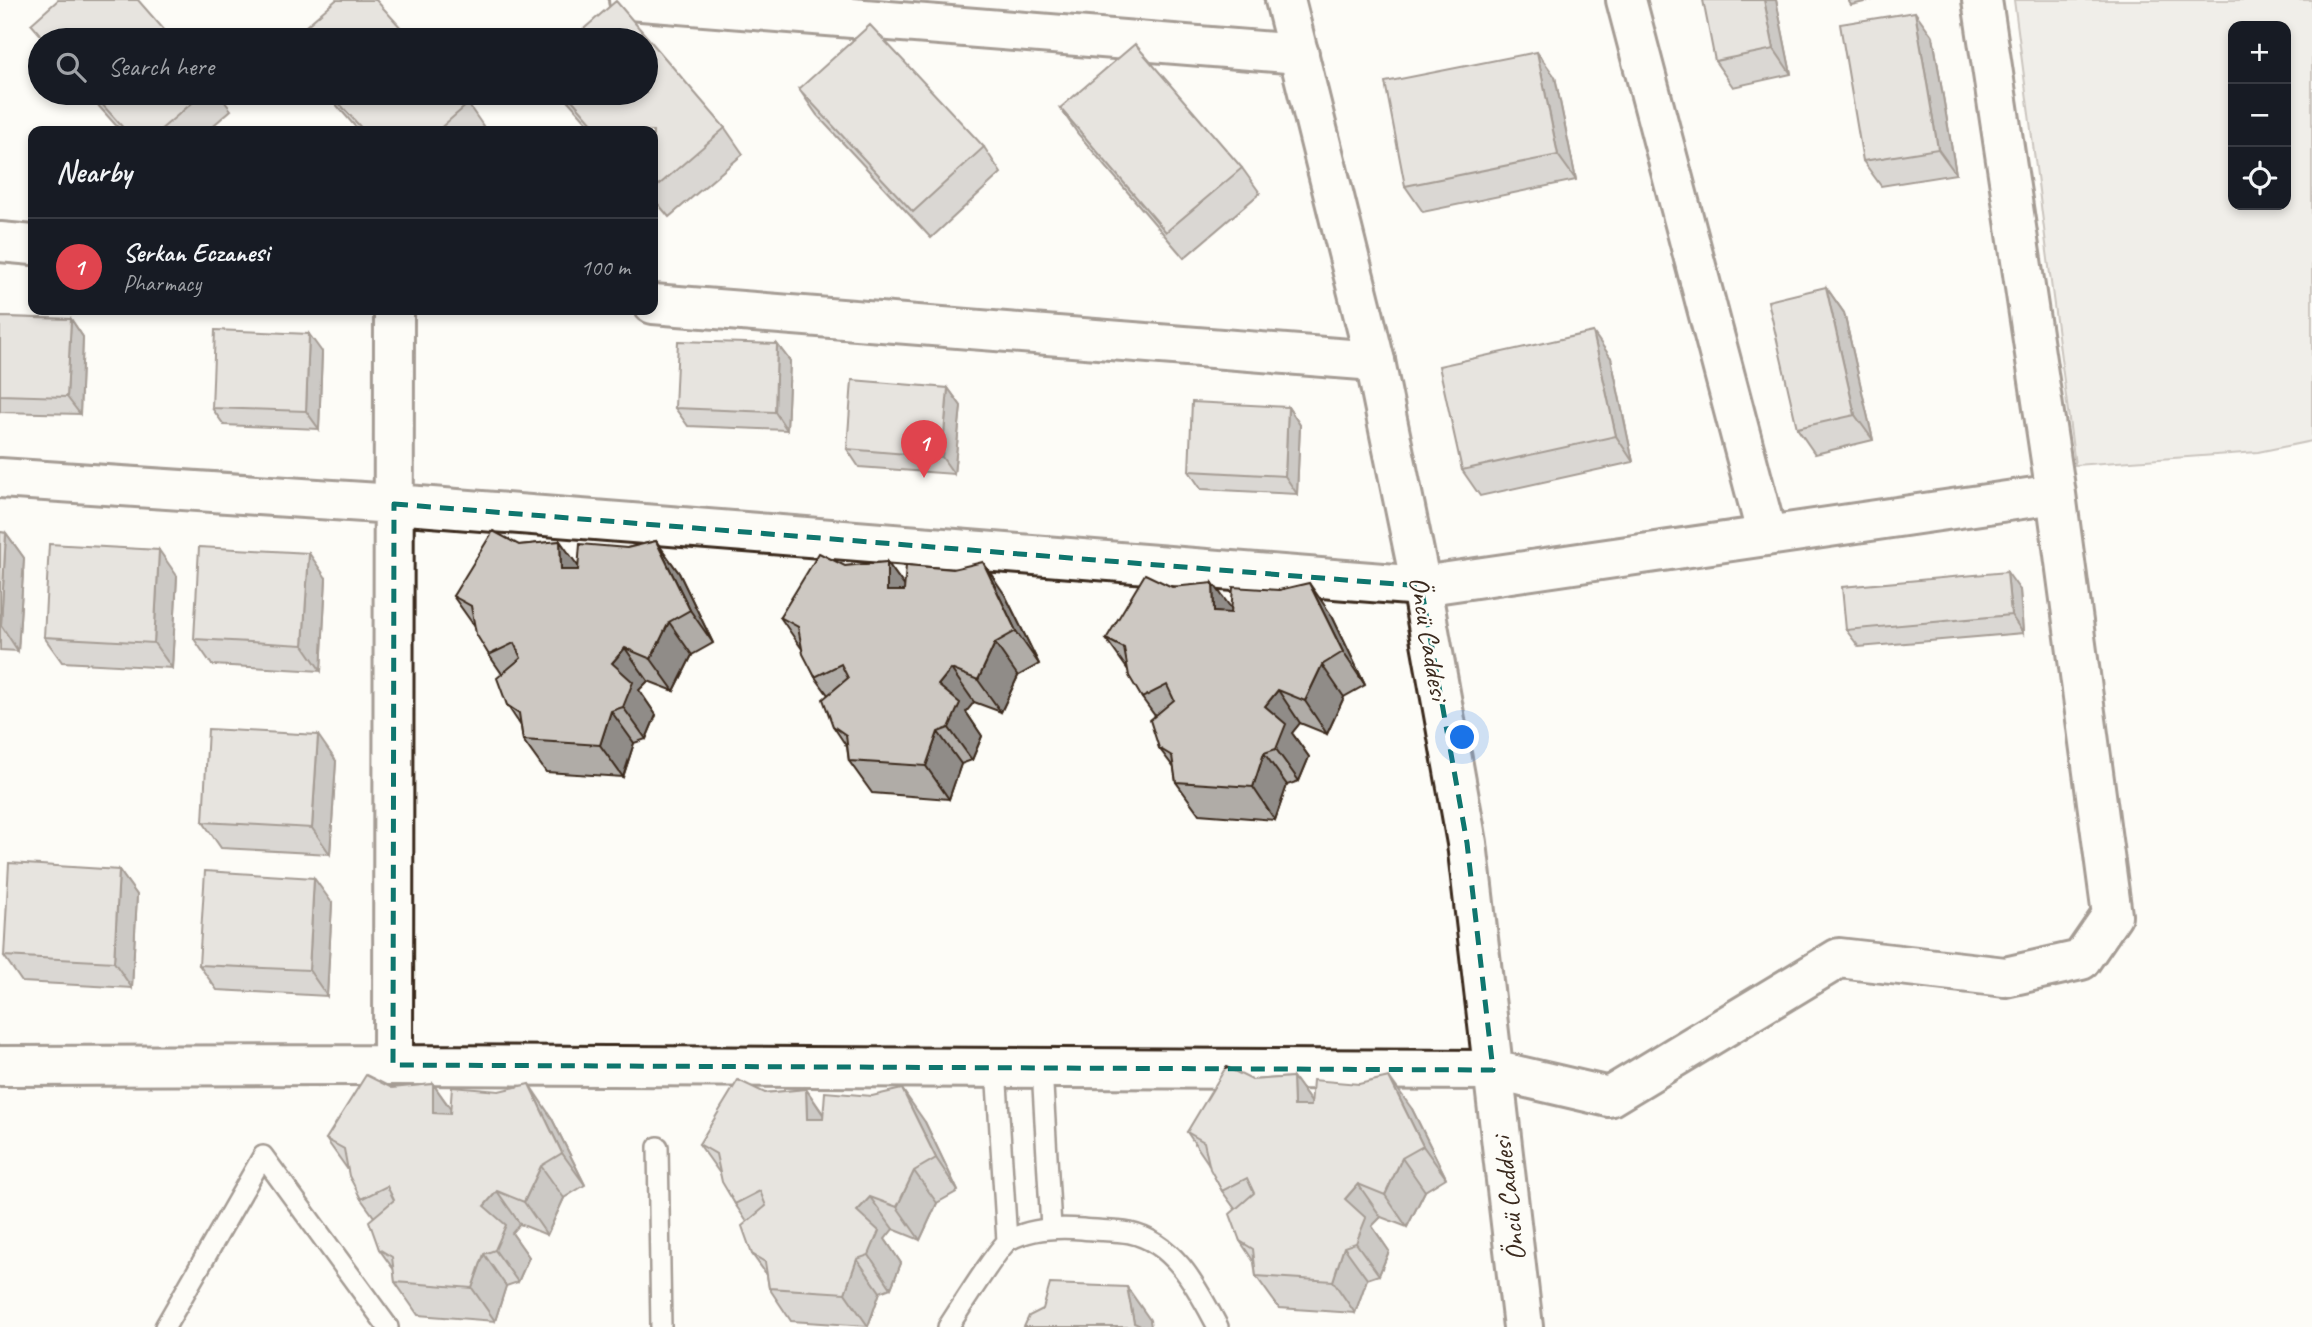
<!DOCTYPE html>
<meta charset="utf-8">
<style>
:root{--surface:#171b24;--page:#20242c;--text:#f1f3f6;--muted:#9ea1a6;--line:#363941;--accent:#1a73e8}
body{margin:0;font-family:Caveat,sans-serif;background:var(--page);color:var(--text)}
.controls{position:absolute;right:21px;top:21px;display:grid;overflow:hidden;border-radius:14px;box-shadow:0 4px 10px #0003}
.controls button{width:63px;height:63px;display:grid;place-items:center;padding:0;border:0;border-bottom:2px solid var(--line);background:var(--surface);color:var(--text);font:35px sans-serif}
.you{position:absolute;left:1463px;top:738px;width:24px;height:24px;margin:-18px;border:5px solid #fff;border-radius:50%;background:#1a73e8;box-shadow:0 0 0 10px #1a73e833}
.badge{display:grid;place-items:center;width:46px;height:46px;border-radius:50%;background:var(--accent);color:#fff;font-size:23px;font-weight:700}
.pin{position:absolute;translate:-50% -58px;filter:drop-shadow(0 2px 4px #0008)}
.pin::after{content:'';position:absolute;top:37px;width:24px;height:21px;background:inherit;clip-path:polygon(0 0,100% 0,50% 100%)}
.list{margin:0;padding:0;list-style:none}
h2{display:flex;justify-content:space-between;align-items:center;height:91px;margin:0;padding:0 28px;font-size:30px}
h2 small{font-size:23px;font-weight:400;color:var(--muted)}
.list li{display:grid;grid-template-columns:46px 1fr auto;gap:21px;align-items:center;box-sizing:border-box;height:98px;padding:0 28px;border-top:2px solid var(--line)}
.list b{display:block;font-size:26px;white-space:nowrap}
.list p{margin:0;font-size:23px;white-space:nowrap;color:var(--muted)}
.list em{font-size:23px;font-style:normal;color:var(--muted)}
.icon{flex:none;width:38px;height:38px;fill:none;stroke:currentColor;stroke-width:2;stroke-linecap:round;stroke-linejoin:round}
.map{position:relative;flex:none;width:2312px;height:1327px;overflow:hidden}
.search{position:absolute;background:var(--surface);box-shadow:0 4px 10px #0003;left:28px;top:28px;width:630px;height:77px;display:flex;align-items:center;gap:18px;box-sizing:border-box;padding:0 24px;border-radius:38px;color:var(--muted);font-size:26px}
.panel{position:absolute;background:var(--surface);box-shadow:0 4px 10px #0003;left:28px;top:126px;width:630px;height:189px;border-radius:14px}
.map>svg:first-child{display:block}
</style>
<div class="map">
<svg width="2312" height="1327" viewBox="0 0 2312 1327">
<rect width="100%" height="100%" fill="#fdfcf7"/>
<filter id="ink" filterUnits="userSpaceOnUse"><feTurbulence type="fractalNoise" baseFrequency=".0143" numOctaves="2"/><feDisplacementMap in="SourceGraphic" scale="14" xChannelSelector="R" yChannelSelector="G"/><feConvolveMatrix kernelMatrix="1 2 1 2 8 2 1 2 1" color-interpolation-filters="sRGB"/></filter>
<g filter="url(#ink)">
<path fill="#e1ded7" stroke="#8e847a" stroke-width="2" fill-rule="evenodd" d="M2014,0H2312V441L2258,452L2075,465ZM2233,26H2286V205H2233Z"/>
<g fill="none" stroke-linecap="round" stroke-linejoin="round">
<g stroke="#3b2a1e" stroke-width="24">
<path id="lane" d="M996,1068L1007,1241
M1042,1068L1051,1228
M658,1147L661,1327
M165,1327L263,1156L388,1327
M948,1327C958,1312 999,1246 1009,1240C1031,1228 1058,1227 1082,1229C1098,1231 1114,1230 1130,1233C1176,1243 1198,1290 1218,1327"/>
</g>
<g stroke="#3b2a1e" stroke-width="44">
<path id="street" d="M629,0L1299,54
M1626,0L1767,536
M0,242L33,245
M653,304L1375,361
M0,478L394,504L1421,586L2056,494
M393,1065L394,310
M0,1066L393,1065L1493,1070L1609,1097L1839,958L2005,977L2081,960L2112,915L2056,494L1982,0"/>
</g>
<g stroke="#3b2a1e" stroke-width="44">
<path id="secondary" d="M1285,0L1375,361L1421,586L1467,843L1523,1327"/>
</g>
<use href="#lane" stroke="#fdfcf7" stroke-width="19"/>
<use href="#street" stroke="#fdfcf7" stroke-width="38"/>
<use href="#secondary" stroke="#fdfcf7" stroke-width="38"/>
</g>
<path fill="#b0aca7" stroke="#3b2a1e" stroke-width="2" d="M1776,0L1791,74L1733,87L1715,61Z
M1848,0H1873L1851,5Z
M1933,37L1956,174L1881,186L1863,161Z
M1555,77L1576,180L1423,212L1405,186Z
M799,89L984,147L1001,173L931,238L817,115Z
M87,93H218L231,110L207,131H121Z
M326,93H458L468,104L486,130L484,131H359Z
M561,93H646L725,128L743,154L669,217L653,198V131H595Z
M1060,108L1242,168L1260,193L1184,258L1078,134Z
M1826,287L1844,313L1873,440L1815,454L1797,428Z
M0,317L71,319L83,337L80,414L0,412Z
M777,344L790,361L787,430L688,426L675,408Z
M322,352L319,429L224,425L212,408Z
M1611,358L1633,462L1480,496L1462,470Z
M948,388L961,406L954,474L859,467L847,449Z
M1288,407L1300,425L1297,494L1201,489L1189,471Z
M0,532L6,533L24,558L18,651L0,650Z
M560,541L578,567L627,548L656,541L679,573L713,643L692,655L674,691L648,681L639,690L656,715L646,739L634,743L623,777L546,772L523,740L521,726L507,705L502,674L489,655L475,627L453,596L519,545Z
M887,562L905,587L1005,595L1039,664L1018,676L1001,712L974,702L966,712L982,736L972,760L961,764L949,799L872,793L849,761L847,747L833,726L828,695L815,677L802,649L780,617L845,566Z
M177,576L172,668L62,662L44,637Z
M326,578L321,671L212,665L194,639Z
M1172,587L1231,609L1332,616L1365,685L1344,697L1327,734L1300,723L1292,733L1309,757L1299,781L1287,785L1275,820L1199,814L1176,782L1174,768L1159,748L1155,716L1142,698L1128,670L1106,639Z
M2020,590L2023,633L1859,647L1846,630Z
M336,761L330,854L221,848L203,822Z
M119,870L137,895L132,988L22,982L4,956Z
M332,903L327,996L217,990L199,965Z
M1293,1077L1311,1102L1412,1109L1446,1178L1425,1191L1407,1227L1381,1217L1372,1226L1389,1251L1379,1275L1367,1279L1355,1313L1279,1308L1256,1276L1254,1262L1240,1241L1235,1209L1222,1191L1208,1163L1187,1132L1252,1080Z
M433,1084L451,1109L551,1117L585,1185L564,1198L547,1235L520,1224L512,1233L529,1257L518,1282L506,1286L495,1321L418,1315L395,1282L394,1270L379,1249L374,1217L361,1199L348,1170L326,1139L392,1088Z
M806,1089L824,1115L925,1122L958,1191L937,1203L920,1240L893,1229L885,1239L901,1263L891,1288L880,1292L868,1326L791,1321L769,1288L767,1275L752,1254L747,1222L735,1204L721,1175L699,1144L765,1093Z"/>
<path fill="#908c88" stroke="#3b2a1e" stroke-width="2" d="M1764,0H1776L1791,74L1774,49Z
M1915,12L1933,37L1956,174L1938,149Z
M1537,52L1555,77L1576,180L1558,155Z
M1826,287L1844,313L1873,440L1855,415Z
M71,319L83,337L80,414L67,397Z
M1593,332L1611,358L1633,462L1616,436Z
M309,334L322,352L319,429L306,411Z
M777,344L790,361L787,430L775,412Z
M948,388L961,406L954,474L942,457Z
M1288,407L1300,425L1297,494L1285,476Z
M6,533L24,558L18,651L1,625Z
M560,541L583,573L561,570Z
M656,541L679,573L713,643L690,610Z
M159,550L177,576L172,668L154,643Z
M309,553L326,578L321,671L303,645Z
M887,562L910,594L887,591Z
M983,562L1005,595L1039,664L1016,631Z
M2007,572L2020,590L2023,633L2011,615Z
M1213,583L1236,615L1214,612Z
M1309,583L1332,616L1365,685L1343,652Z
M669,622L692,655L674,691L651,659Z
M995,643L1018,676L1001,712L978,680Z
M625,648L648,681L639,690L656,715L646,739L623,707L612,663Z
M1322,665L1344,697L1327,734L1305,701Z
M951,669L974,702L966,712L982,736L972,760L949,728L938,685Z
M1278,690L1300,723L1292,733L1309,757L1299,781L1276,749L1265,706Z
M611,711L634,743L623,777L600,745Z
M938,732L961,764L949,799L926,766Z
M318,735L336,761L330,854L312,828Z
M1264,753L1287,785L1275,820L1253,787Z
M119,870L137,895L132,988L114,962Z
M314,878L332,903L327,996L309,970Z
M1293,1077L1316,1109L1294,1106Z
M1389,1077L1412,1109L1446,1178L1423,1146Z
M433,1084L456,1117L433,1113Z
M529,1084L551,1117L585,1185L562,1153Z
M806,1089L828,1122L807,1119Z
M902,1089L925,1122L958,1191L936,1158Z
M1402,1158L1425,1191L1407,1227L1385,1195Z
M541,1166L564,1198L547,1235L524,1202Z
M914,1171L937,1203L920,1240L897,1207Z
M1358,1184L1381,1217L1372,1226L1389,1251L1379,1275L1356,1243L1345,1199Z
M497,1191L520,1224L512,1233L529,1257L518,1282L495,1250L484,1206Z
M870,1197L893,1229L885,1239L901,1263L891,1288L869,1255L857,1211Z
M1344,1247L1367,1279L1355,1313L1333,1281Z
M484,1254L506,1286L495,1321L472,1288Z
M857,1259L880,1292L868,1326L845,1293Z
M1127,1287L1150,1320L1151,1327H1137L1134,1323Z"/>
<path fill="#cdc8c2" stroke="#3b2a1e" stroke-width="2" d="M58,0H138L173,40H45L31,24Z
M336,0H376L412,40H290Z
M1703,0H1764L1774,49L1715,61Z
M616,1L725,128L653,190V131H599L566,93H646V40H571Z
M1915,12L1938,149L1863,161L1840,24Z
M870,25L984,147L913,212L799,89Z
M1135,44L1242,168L1166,232L1060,108Z
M1537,52L1558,155L1405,186L1385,82Z
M92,93H204L159,131H126Z
M330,93H458L468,104L437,131H364Z
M1826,287L1855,415L1797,428L1768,301Z
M0,317L71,319L67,397L0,395Z
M215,330L309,334L306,411L212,408Z
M1593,332L1616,436L1462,470L1439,366Z
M678,341L777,344L775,412L675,408Z
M852,380L948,388L942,457L847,449Z
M1192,402L1288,407L1285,476L1189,471Z
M493,531L519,545L560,541L561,570H578L580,544L627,548L656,541L690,610L669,622L651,659L625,648L612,663L633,682L623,707L611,711L600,745L523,740L519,713L507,705L497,678L521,658L514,643L489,655L476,634L471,606L453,596Z
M0,532L6,533L1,625H0Z
M49,544L159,550L154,643L44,637Z
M199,547L309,553L303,645L194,639Z
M819,553L845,566L887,562V591H904L906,565L953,569L983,562L1016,631L995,643L978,680L951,669L938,685L960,703L949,728L938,732L926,766L849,761L846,735L833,726L823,699L848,678L841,664L815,677L803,654L798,627L780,617Z
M2007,572L2011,615L1846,630L1842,587Z
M1145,574L1172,587L1213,583L1214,612L1231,613L1233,587L1279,590L1309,583L1343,652L1322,665L1305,701L1278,690L1265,706L1286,724L1276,749L1264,753L1253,787L1176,782L1172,756L1159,748L1150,720L1174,700L1167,685L1142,698L1129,676L1124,648L1106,639Z
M208,729L318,735L312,828L203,822Z
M9,863L119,870L114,962L4,956Z
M205,871L314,878L309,970L199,965Z
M1226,1067L1252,1080L1293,1077L1294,1106H1311L1313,1080L1359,1084L1389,1077L1423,1146L1402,1158L1385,1195L1358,1184L1345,1199L1366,1218L1356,1243L1344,1247L1333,1281L1256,1276L1253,1249L1240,1241L1230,1214L1254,1193L1247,1178L1222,1191L1210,1169L1204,1142L1187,1132Z
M366,1075L392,1088L433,1084V1113L450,1114L452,1087L499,1091L529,1084L562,1153L541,1166L524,1202L497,1191L484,1206L506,1225L495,1250L484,1254L472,1288L395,1282L392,1257L379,1249L369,1221L394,1200L387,1186L361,1199L349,1176L344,1149L326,1139Z
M738,1080L765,1093L806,1089L807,1119H823L825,1092L872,1096L902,1089L936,1158L914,1171L897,1207L870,1197L857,1211L879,1231L869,1255L857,1259L845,1293L769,1288L765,1262L752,1254L742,1226L766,1206L760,1191L735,1204L722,1182L716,1154L699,1144Z
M1050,1284L1127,1287L1134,1323L1143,1327H1024L1029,1316L1043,1309Z"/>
</g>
<path d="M0 0H2312V1327H0ZM394,504L1421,586L1467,843L1493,1070L393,1065Z" fill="#fdfcf7" fill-opacity=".55" fill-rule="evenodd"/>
<path fill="none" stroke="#0f766e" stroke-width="5" stroke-dasharray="14 9" stroke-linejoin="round" d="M394,504L1421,586L1467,843L1493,1070L393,1065Z"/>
<g text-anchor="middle" stroke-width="5" stroke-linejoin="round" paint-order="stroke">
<g font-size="28" fill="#3b2a1e" stroke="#fdfcf7">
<text transform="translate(1430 638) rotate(80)" y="10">Öncü Caddesi</text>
<text transform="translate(1508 1199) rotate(-97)" y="10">Öncü Caddesi</text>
</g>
</g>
</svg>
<div class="controls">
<button>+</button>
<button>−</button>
<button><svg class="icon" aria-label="locate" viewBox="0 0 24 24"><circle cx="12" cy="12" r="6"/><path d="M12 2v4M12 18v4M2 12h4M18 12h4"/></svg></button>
</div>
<div class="you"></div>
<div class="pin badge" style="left:924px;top:478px;background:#e0444e">1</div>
<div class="search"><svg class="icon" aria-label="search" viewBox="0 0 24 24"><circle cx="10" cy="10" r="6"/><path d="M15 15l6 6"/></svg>Search here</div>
<section class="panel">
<h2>Nearby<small></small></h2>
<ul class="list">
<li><span class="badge" style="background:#e0444e">1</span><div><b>Serkan Eczanesi</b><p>Pharmacy</p></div><em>100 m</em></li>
</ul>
</section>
</div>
